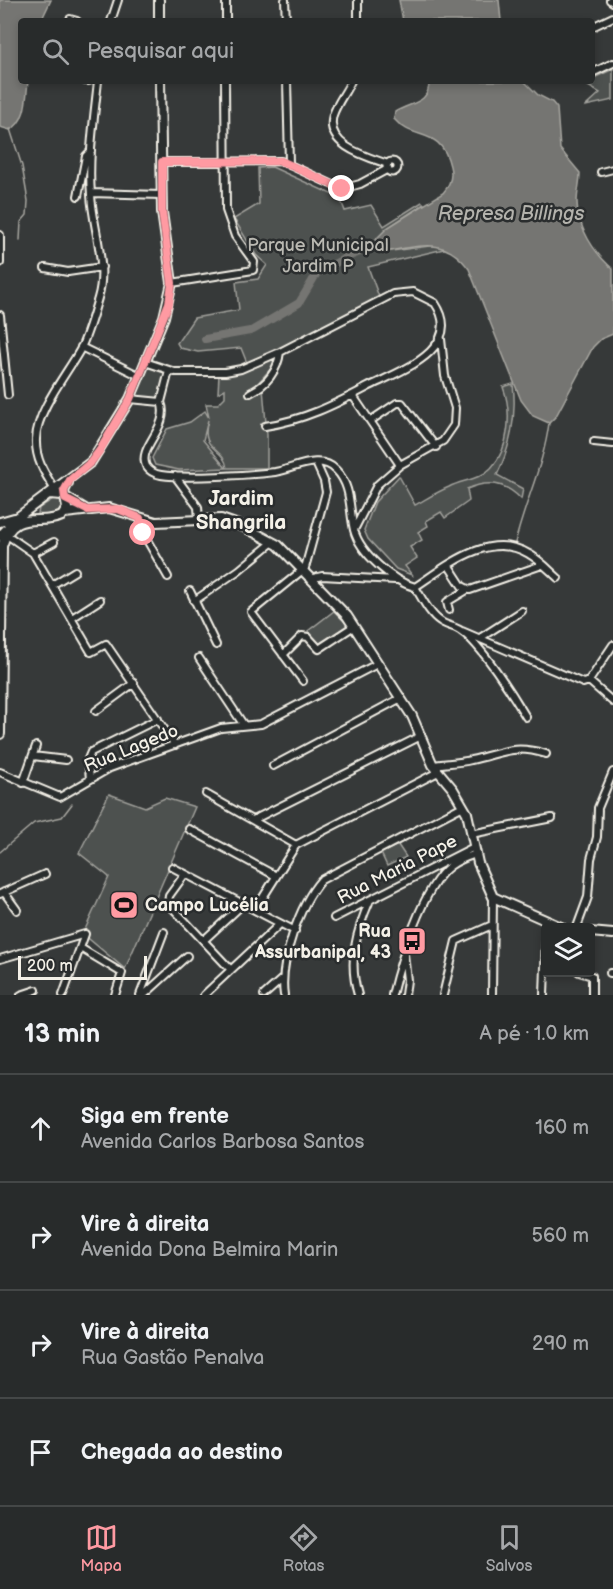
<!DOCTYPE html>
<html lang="pt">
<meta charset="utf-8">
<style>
:root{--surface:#282b2b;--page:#303333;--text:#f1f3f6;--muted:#a5a7a9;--line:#444747;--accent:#ff9aa2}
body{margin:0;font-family:"Balsamiq Sans",sans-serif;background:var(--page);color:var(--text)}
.controls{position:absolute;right:18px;bottom:18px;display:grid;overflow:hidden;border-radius:6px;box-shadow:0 3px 9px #0003}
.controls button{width:54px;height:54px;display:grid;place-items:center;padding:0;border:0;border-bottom:2px solid var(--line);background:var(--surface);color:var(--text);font:30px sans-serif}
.scale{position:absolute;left:18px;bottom:15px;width:129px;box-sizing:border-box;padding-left:6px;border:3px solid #f4f1e8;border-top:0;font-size:16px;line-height:21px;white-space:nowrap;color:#f4f1e8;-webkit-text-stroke:4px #2a2d2e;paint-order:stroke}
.stop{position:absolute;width:18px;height:18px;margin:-14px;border:4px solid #ff9aa2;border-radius:50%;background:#fff}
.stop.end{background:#ff9aa2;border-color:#fff;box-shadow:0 2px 6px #0008}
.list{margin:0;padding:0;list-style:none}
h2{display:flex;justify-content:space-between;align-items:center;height:78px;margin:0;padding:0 24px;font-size:26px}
h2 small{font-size:20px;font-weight:400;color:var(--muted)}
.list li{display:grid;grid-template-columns:39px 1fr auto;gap:18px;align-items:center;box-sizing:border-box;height:108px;padding:0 24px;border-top:2px solid var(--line)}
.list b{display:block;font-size:22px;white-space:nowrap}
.list p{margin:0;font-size:20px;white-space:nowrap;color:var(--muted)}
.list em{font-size:20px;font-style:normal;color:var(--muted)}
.icon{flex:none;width:33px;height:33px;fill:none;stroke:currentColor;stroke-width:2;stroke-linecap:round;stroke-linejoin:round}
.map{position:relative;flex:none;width:613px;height:995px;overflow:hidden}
.search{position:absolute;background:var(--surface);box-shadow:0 3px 9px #0003;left:18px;right:18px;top:18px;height:66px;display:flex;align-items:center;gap:15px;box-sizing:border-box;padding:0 21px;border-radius:6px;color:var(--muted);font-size:22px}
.sheet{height:510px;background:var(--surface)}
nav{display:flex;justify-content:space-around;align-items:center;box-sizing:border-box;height:84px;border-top:2px solid var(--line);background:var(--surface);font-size:16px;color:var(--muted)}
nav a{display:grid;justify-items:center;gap:3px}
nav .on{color:var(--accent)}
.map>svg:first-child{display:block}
</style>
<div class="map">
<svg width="613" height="995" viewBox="0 0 613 995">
<rect width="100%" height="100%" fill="#363939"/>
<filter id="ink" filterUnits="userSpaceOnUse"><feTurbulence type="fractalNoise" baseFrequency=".0167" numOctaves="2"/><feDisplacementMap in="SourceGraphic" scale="12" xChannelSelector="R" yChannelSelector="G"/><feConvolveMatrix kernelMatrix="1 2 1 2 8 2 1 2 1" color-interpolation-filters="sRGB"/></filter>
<g filter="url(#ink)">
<path fill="#434645" d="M148,367L167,373L160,402L138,398Z"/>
<path fill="#4e514f" stroke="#a1a19c" stroke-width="1.5" d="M613,69V100L586,106L600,93L583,83Z
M272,167L340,198L345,211L371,205L384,226L422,202L424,204L387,228L375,243L384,252L437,245L448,248L368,267L379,297L273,352L247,363L241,348L198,352L180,348L177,343L194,318L239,310L236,282L258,279L267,265L256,255L234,219L259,204L258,168Z
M277,356L274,365L258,383L263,388L267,435V468H227C224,446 199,452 208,420L203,440L226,468L179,470L155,465L152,458L167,429L190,422L205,411L209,418L206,404H218L225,397V389L218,393L219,375L228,374Z
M513,384C517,417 511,446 497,475L523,489L521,499C505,482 488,480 467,489L469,501L445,518L441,512L426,521L428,526L418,532L422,540L410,547L417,558L405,566L412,575L396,569L368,539L364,530L375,502L399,476L415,505C426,499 437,492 449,487C462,480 480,480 491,468C510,448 512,411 503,387Z
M56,497L65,501L62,515L51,517L38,514L39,508Z
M334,611L348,625L317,645L308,631Z
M109,794L145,807L165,798L195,807L125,969L83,934L109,877L79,853Z
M398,845L406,857L387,866L381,853Z"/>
<path fill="#757572" stroke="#a8a7a1" stroke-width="1.5" d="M0,0H51L41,21H21V81H28C26,98 27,121 10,130L0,127Z
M399,0H499L501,21H403Z
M429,81H524L538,95L552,102L557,108L560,149L580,173C580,183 577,193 577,202C577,227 595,254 613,269V334L601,339L593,347L556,416L549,423L533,416L521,400L469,269C445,236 421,246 384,252L376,246V239L387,228L443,193C450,185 453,177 450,166C441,126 413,142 394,119L395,112C411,102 430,104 429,81Z"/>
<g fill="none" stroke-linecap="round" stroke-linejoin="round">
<path stroke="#a8a7a1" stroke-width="1.5" d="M10,129L22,166L28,201L27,215L21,222L20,240
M515,543C525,502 544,464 549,423
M0,852L34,823L62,817L72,804"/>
<path stroke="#757572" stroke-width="8" d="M253,330L299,303L317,273L347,257L376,246
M205,339L250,331"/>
<g stroke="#f4f1e8" stroke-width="10">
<path id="minor" d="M226,0V21
M285,0L286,21
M358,0V21
M610,0L613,2
M70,19L77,21
M111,21L118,0
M592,27L613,17
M592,73L613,63
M85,81H89
M287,81L289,163
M351,81C346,92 337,103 333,115C324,146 368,157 388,164
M386.5 167a5.5 5.5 0 1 1 11 0a5.5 5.5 0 1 1-11 0Z
M162,162L281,161L342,189L360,184L388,169
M601,172L613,169
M91,193L161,195
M78,196L86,156L91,151
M0,235V263
M45,268L68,272L102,267
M172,283L253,270L254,262L235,236L226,210L225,81
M0,315L8,395
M81,347L140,376
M145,362L175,372H225L241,369L280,352L393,294L413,292L435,303C466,349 398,372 368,387C334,405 304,420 265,426
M250,393C266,385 278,371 280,352
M353,396L400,465
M130,399L161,402L169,371
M161,402C171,427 137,447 146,466C149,471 155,474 161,475C185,479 250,475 275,472C294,469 320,453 336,470C352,486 349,509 354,530C360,553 393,582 415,587C448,565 490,530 529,554C540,560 549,570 558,578
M370,421L397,403H402L436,447
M594,442L613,444
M175,476L198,507L199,520
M55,490C45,474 35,459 36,439C37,410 66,375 80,350C88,334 93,315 98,298C108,265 93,229 91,195C88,157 94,119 98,81
M140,518L143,533L168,577
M355,528L377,485L400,465L443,441L454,425L455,408L445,376L441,339
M7,535L33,553L91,652L106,644L175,745
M33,553L54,542
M449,566L462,586L470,590L542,565
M309,579L322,576L395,580
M52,585L75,571
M415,587C422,598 429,614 440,621C446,626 455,626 461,631C481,644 513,695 526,717
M190,591L216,645
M194,601L239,570L273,542
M449,610L447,602L467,590
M72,618L100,600
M462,631L583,683L589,681L613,645
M480,638L522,611
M283,655L302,636L308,637L319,649L354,626
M199,658L243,724
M303,681L251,612L305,568L326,492L324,481L316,463
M589,681L613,702
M96,711L134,683
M33,756L66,760
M433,765C445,763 459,763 471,760C503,753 513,744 546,754
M273,766L401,698
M0,772L60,797L110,768L132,760L221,728L261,724L377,664
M90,779L88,759L91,752L158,719
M23,783L36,746
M206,794L296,845
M253,820L421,736
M189,829L276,876
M471,834L552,818
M172,867L295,931
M185,874L169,896L168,903L231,970
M4,892L17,910
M0,894L45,874
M255,910L296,845L438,772
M334,918L474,847
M577,927L588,897L591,859L597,837L598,808L613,772
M204,940L243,904
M82,949L122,973L115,995
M404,954L407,980L405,995
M0,959L85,934L63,995
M579,972L592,976V995
M610,973H613
M21,995L36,990
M140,995L164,932
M144,995L187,956
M204,995L280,924
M264,995L282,979
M284,995C279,962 300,904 321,880L463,806
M358,995C348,961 356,932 370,900
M392,995C400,962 423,886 450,866C458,860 467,857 476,854
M443,995L456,941L492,925
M492,995L493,897
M544,995L546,939"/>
</g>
<g stroke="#f4f1e8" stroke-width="12">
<path id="major" d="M159,0V21
M50,494L62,495L85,509
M65,513L109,508L156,522L221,519L244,527L278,545L347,616L412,716L433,765L453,789L467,813L478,863L493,897L561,927
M0,522L14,518
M0,536L18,517L91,462L130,399L164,317L172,283L162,212L160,81
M0,734L2,546C14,507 39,527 62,516L67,508L64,491L68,483
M590,932L613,934"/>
</g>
<use href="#minor" stroke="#2a2d2e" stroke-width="6"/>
<use href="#major" stroke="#2a2d2e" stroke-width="8"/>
</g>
</g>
<g fill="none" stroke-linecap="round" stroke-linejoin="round" filter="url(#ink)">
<path stroke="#ff9aa2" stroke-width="8" d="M143,533L140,518L118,509L87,510L65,499L64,491L70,480L91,462L100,450L130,399L169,303L172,283L162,212V162L281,161L342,189"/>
</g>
<defs>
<g id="stadium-square" transform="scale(1.5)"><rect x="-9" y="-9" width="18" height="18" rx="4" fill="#ff9aa2" stroke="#2a2d2e"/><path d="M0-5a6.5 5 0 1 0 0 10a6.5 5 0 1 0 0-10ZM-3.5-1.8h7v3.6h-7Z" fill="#111"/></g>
<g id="bus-square" transform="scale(1.5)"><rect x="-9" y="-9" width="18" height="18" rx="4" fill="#ff9aa2" stroke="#2a2d2e"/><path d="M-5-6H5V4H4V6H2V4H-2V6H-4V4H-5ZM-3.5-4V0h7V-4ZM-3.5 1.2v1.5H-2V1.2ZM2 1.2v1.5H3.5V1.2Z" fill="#111"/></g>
</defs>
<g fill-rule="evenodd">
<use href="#stadium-square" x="124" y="905"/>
<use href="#bus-square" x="412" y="941"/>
</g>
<g text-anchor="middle" stroke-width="5" stroke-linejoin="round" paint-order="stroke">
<g font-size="18" fill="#bab9b2" stroke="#2a2d2e">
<text x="318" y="251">Parque Municipal<tspan x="318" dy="21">Jardim P</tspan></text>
</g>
<g font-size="18" fill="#f4f1e8" stroke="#2a2d2e">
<text transform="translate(131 748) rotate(-22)" y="6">Rua Lagedo</text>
<text transform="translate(397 869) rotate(-27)" y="6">Rua Maria Pape</text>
</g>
<g font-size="18" font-weight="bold" fill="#f4f1e8" stroke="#2a2d2e" text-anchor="start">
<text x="145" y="911">Campo Lucélia</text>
<text x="391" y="937" text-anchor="end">Rua<tspan x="391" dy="21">Assurbanipal, 43</tspan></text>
</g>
<g font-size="20" font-style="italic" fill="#b4b3ad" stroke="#2a2d2e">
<text x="511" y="220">Represa Billings</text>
</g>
<g font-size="21" font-weight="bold" fill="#f4f1e8" stroke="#2a2d2e">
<text x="241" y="505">Jardim<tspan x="241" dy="24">Shangrila</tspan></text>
</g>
</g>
</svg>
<div class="controls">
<button><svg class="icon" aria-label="layers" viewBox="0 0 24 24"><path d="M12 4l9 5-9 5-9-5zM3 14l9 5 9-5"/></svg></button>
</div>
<div class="scale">200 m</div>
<div class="stop" style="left:143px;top:533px"></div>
<div class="stop end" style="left:342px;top:189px"></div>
<div class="search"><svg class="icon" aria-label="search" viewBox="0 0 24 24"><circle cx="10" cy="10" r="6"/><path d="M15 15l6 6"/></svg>Pesquisar aqui</div>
</div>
<section class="sheet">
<h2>13 min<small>A pé · 1.0 km</small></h2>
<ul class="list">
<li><svg class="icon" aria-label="ahead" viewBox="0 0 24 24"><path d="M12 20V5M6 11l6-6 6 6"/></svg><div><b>Siga em frente</b><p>Avenida Carlos Barbosa Santos</p></div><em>160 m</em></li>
<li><svg class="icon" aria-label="right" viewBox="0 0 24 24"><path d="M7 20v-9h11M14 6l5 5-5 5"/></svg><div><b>Vire à direita</b><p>Avenida Dona Belmira Marin</p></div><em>560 m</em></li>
<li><svg class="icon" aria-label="right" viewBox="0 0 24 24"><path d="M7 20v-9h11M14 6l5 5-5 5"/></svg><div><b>Vire à direita</b><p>Rua Gastão Penalva</p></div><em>290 m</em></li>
<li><svg class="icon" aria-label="arrive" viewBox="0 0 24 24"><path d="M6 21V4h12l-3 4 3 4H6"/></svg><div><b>Chegada ao destino</b></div></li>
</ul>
</section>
<nav>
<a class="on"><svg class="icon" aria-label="map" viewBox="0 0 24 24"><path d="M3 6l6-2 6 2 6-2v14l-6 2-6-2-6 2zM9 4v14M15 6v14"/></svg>Mapa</a>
<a><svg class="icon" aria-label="directions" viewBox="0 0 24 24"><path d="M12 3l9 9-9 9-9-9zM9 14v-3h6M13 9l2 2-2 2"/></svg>Rotas</a>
<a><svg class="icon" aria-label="saved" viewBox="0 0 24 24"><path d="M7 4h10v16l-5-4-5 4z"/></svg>Salvos</a>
</nav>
